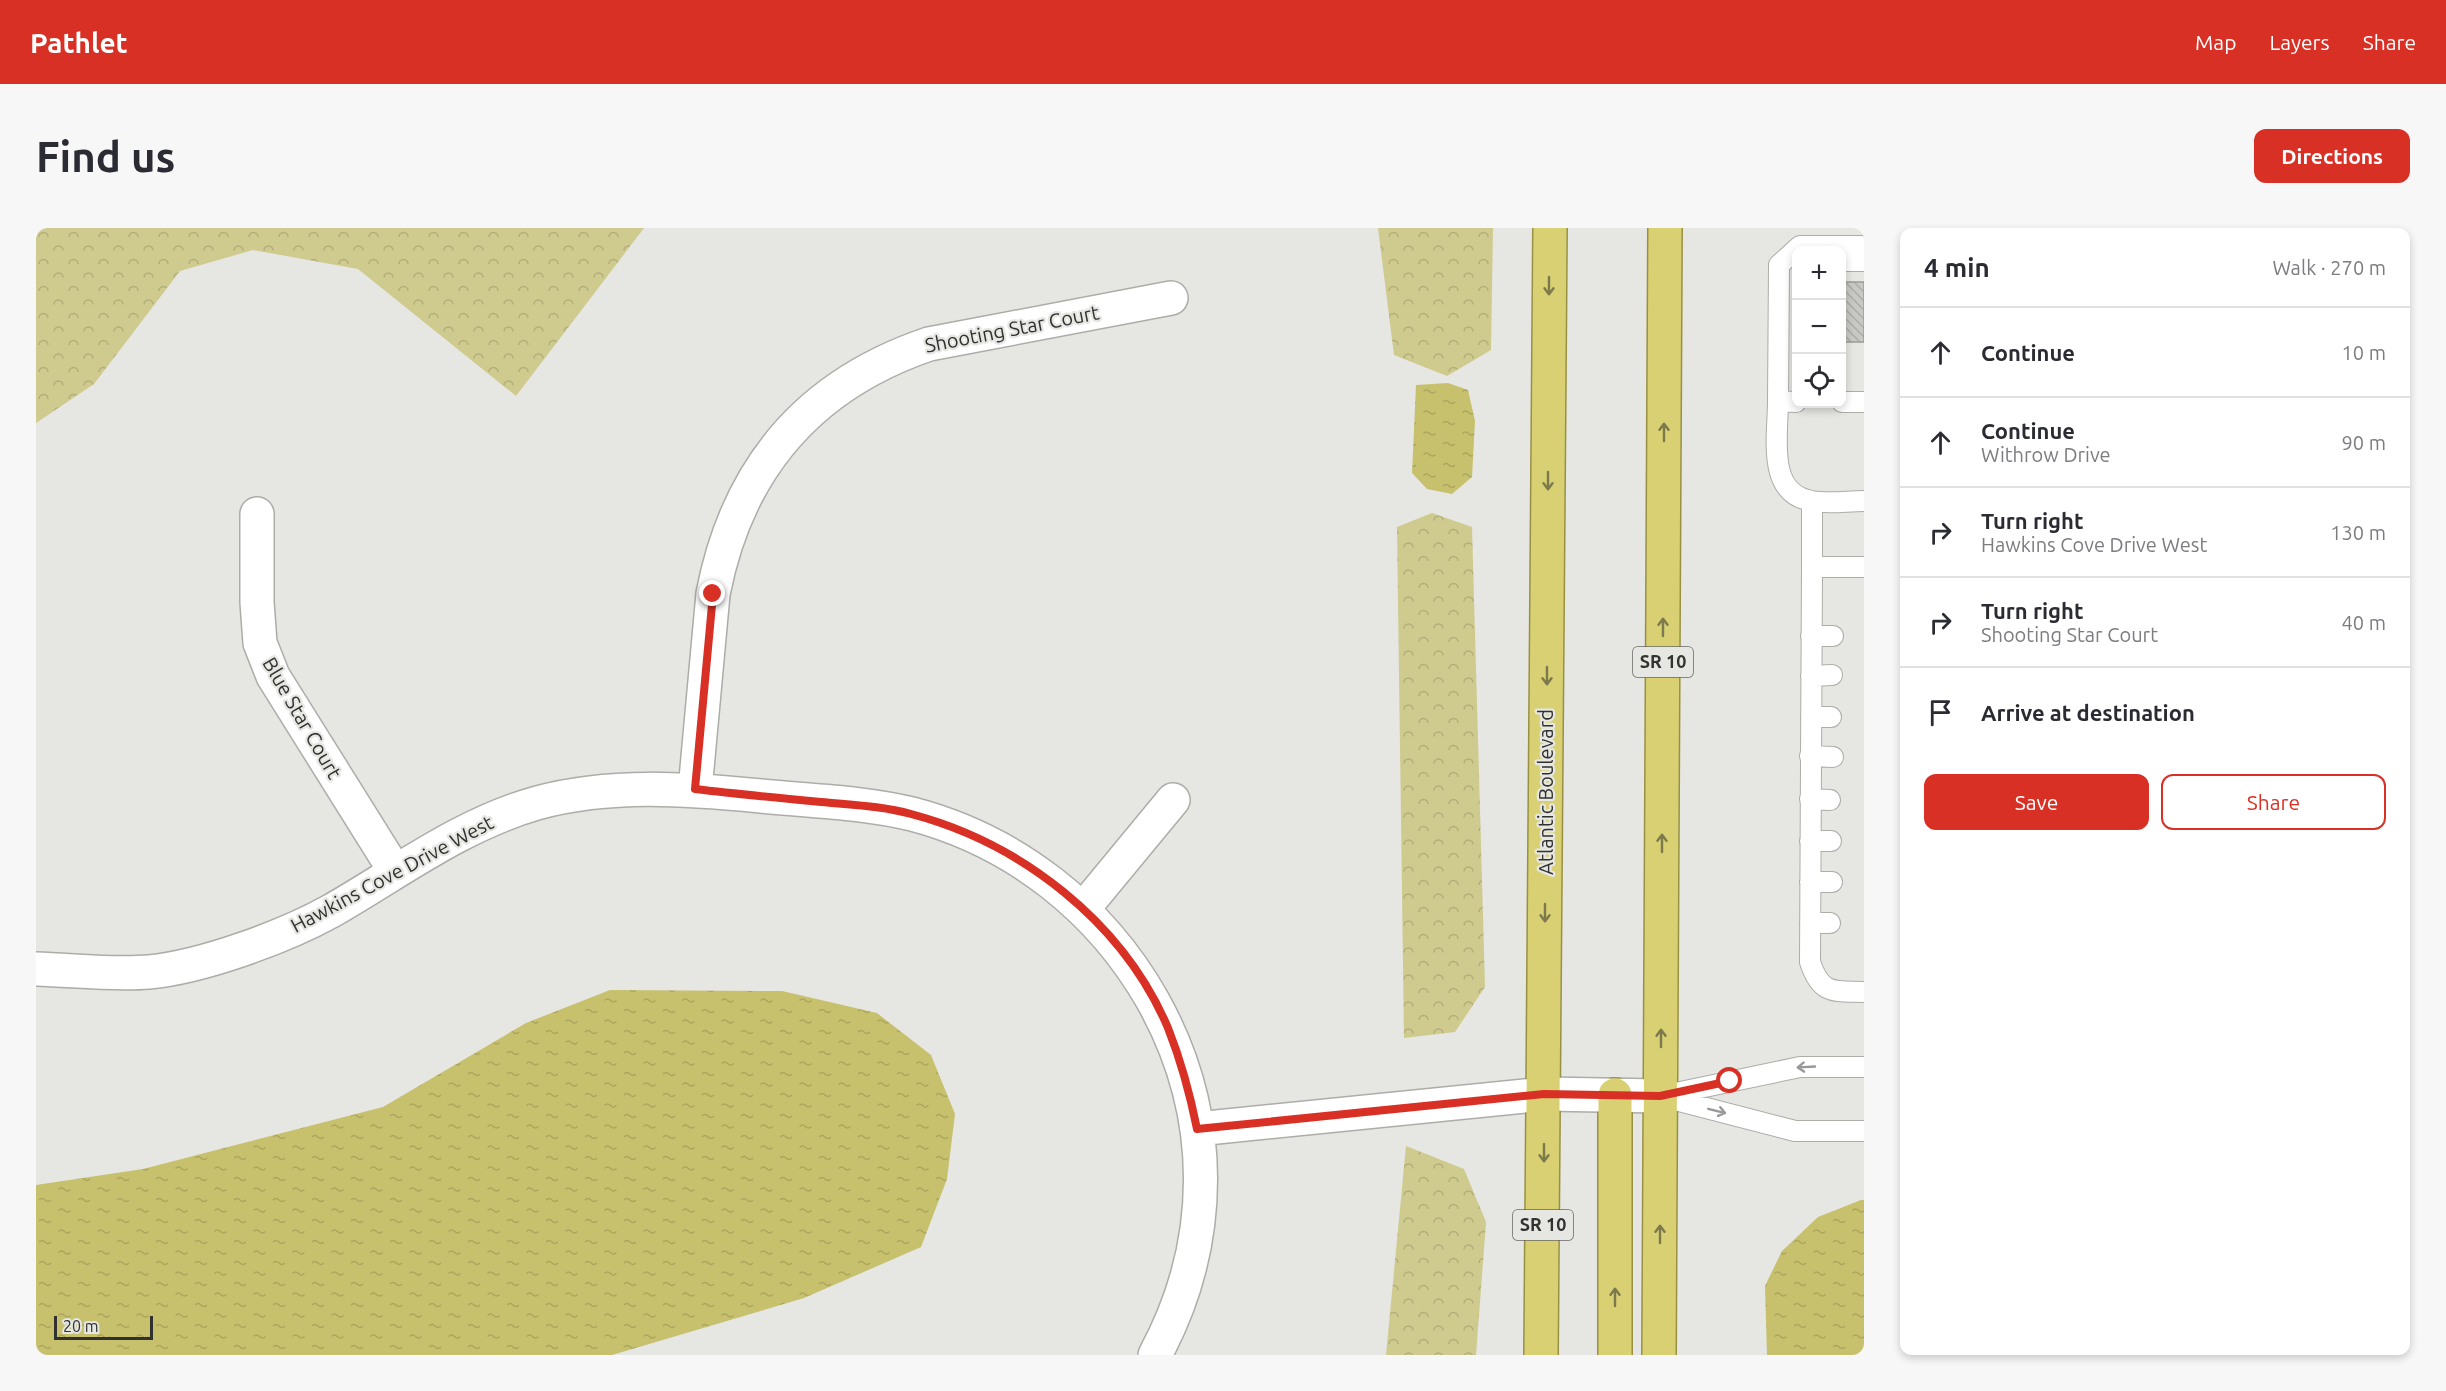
<!DOCTYPE html>
<meta charset="utf-8">
<style>
:root{--surface:#fff;--page:#f7f7f7;--text:#2b2b33;--muted:#7c7c81;--line:#e1e1e2;--accent:#d93025}
body{margin:0;font-family:Ubuntu,sans-serif;background:var(--page);color:var(--text)}
.controls{position:absolute;right:18px;top:18px;display:grid;overflow:hidden;border-radius:12px;box-shadow:0 3px 9px #0003}
.controls button{width:54px;height:54px;display:grid;place-items:center;padding:0;border:0;border-bottom:2px solid var(--line);background:var(--surface);color:var(--text);font:30px sans-serif}
.scale{position:absolute;left:18px;bottom:15px;width:99px;box-sizing:border-box;padding-left:6px;border:3px solid #31312f;border-top:0;font-size:16px;line-height:21px;white-space:nowrap;color:#31312f;-webkit-text-stroke:4px #e6e6e3;paint-order:stroke}
.stop{position:absolute;width:18px;height:18px;margin:-14px;border:4px solid #d93025;border-radius:50%;background:#fff}
.stop.end{background:#d93025;border-color:#fff;box-shadow:0 2px 6px #0008}
.list{margin:0;padding:0;list-style:none}
h2{display:flex;justify-content:space-between;align-items:center;height:78px;margin:0;padding:0 24px;font-size:26px}
h2 small{font-size:20px;font-weight:400;color:var(--muted)}
.list li{display:grid;grid-template-columns:39px 1fr auto;gap:18px;align-items:center;box-sizing:border-box;height:90px;padding:0 24px;border-top:2px solid var(--line)}
.list b{display:block;font-size:22px;white-space:nowrap}
.list p{margin:0;font-size:20px;white-space:nowrap;color:var(--muted)}
.list em{font-size:20px;font-style:normal;color:var(--muted)}
.actions{display:flex;gap:12px;padding:18px 24px}
.actions a{flex:1;padding:14px 0;border:2px solid var(--accent);border-radius:12px;text-align:center;font-size:21px;color:var(--accent)}
.actions .main{background:var(--accent);color:#fff}
.icon{flex:none;width:33px;height:33px;fill:none;stroke:currentColor;stroke-width:2;stroke-linecap:round;stroke-linejoin:round}
.map{position:relative;flex:none;width:1828px;height:1127px;overflow:hidden;border-radius:12px}
header{display:flex;align-items:center;gap:36px;box-sizing:border-box;height:84px;padding:0 30px;background:var(--accent);color:#fff}
header strong{font-size:28px}
nav{display:flex;gap:33px;margin-inline-start:auto;font-size:21px}
.intro{display:flex;align-items:center;justify-content:space-between;box-sizing:border-box;height:144px;padding:0 36px}
h1{margin:0;font-size:42px}
.button{padding:15px 27px;border-radius:12px;background:var(--accent);color:#fff;font-size:21px;font-weight:700}
main{display:flex;gap:36px;padding:0 36px}
aside{flex:1;background:var(--surface);border-radius:12px;box-shadow:0 3px 9px #0003}
.map>svg:first-child{display:block}
</style>
<header>
<strong>Pathlet</strong>
<nav><a>Map</a><a>Layers</a><a>Share</a></nav>
</header>
<div class="intro"><h1>Find us</h1><a class="button">Directions</a></div>
<main>
<div class="map">
<svg width="1828" height="1127" viewBox="0 0 1828 1127">
<defs>
<pattern id="forest-crowns" width="20" height="18" patternUnits="userSpaceOnUse" patternTransform="scale(1.5)"><rect width="20" height="18" fill="#cfca8d"/><path d="M2 6a3 3 0 1 1 6 0M12 15a3 3 0 1 1 6 0" fill="none" stroke="#b2ae7a"/></pattern>
<pattern id="water-ripples" width="26" height="14" patternUnits="userSpaceOnUse" patternTransform="scale(1.5)"><rect width="26" height="14" fill="#c7c06c"/><path d="M2 4q2-2 4 0t4 0M15 11q2-2 4 0t4 0" fill="none" stroke="#aba55e"/></pattern>
<pattern id="building-back-hatch" width="6" height="6" patternUnits="userSpaceOnUse" patternTransform="scale(1.5)"><rect width="6" height="6" fill="#c8c8c5"/><path d="M-1 5l2 2M0 0l6 6M5-1l2 2" fill="none" stroke="#acacaa"/></pattern>
</defs>
<rect width="100%" height="100%" fill="#e6e6e3"/>
<path fill="url(#forest-crowns)" d="M0,0H608L480,168L322,41L217,22L144,43L58,156L0,195Z
M1342,0H1457L1455,122L1411,148L1358,127Z
M1396,285L1436,299L1449,759L1419,804L1368,810L1361,299Z
M1370,918L1428,941L1450,994L1440,1127H1350Z"/>
<path fill="url(#water-ripples)" d="M1412,155L1432,162L1439,193L1436,249L1416,266L1391,261L1376,245L1380,157Z
M574,762L746,763L841,785L895,827L919,886L911,951L885,1019L768,1070L576,1127H0V957L107,941L347,879L490,795Z
M1825,972H1828V1127H1731L1729,1058L1746,1023L1782,989Z"/>
<path fill="url(#building-back-hatch)" stroke="#9c9c99" stroke-width="1.5" d="M1806,54H1828V114H1806Z"/>
<g fill="none" stroke-linecap="round" stroke-linejoin="round">
<g stroke="#acaca9" stroke-width="22">
<path id="service" d="M1806,33H1828
M1742,173C1742,208 1730,266 1776,273C1792,276 1811,273 1828,273
M1760,174L1742,173L1743,37L1764,18H1828
M1806,174H1828
M1776,339V273
M1828,339H1776L1774,734C1785,767 1797,763 1828,764
M1775,408H1797
M1775,448L1796,447
M1775,489H1795
M1774,528L1797,529
M1774,571L1794,572
M1774,613H1795
M1774,654H1796
M1774,695H1794
M1630,867L1764,839H1828
M1624,868L1759,903H1828"/>
</g>
<g stroke="#acaca9" stroke-width="36">
<path id="minor" d="M221,286V374L224,415L237,448L359,643
M659,562L677,366C701,241 772,157 893,116L1135,70
M1047,681L1137,572
M0,741C37,742 76,747 113,744C166,739 248,709 295,683C363,644 424,597 501,575C574,555 650,561 725,568C775,573 827,574 876,586C979,613 1065,681 1117,773C1180,886 1180,1014 1119,1127
M1161,901L1508,866L1624,868"/>
</g>
<g stroke="#989143" stroke-width="36">
<path id="trunk" d="M1579,867V1127
M1505,1127L1514,0
M1623,1127L1629,0"/>
</g>
<use href="#service" stroke="#fff" stroke-width="20"/>
<use href="#minor" stroke="#fff" stroke-width="33"/>
<use href="#trunk" stroke="#d8d072" stroke-width="33"/>
</g>
<defs><path id="oneway-shaft" d="M-6 0H5M1.5-3L5.5 0L1.5 3" fill="none" stroke-width="1.6" stroke-linecap="round" stroke-linejoin="round" transform="scale(1.5)"/></defs>
<g stroke="#7c794d">
<use href="#oneway-shaft" transform="translate(1513 58) rotate(90)"/>
<use href="#oneway-shaft" transform="translate(1628 204) rotate(-90)"/>
<use href="#oneway-shaft" transform="translate(1512 253) rotate(90)"/>
<use href="#oneway-shaft" transform="translate(1627 399) rotate(-90)"/>
<use href="#oneway-shaft" transform="translate(1511 448) rotate(90)"/>
<use href="#oneway-shaft" transform="translate(1626 615) rotate(-90)"/>
<use href="#oneway-shaft" transform="translate(1509 685) rotate(90)"/>
<use href="#oneway-shaft" transform="translate(1625 810) rotate(-90)"/>
<use href="#oneway-shaft" transform="translate(1508 925) rotate(90)"/>
<use href="#oneway-shaft" transform="translate(1624 1006) rotate(-90)"/>
<use href="#oneway-shaft" transform="translate(1579 1069) rotate(-90)"/>
</g>
<g stroke="#989897">
<use href="#oneway-shaft" transform="translate(1770 839) rotate(177)"/>
<use href="#oneway-shaft" transform="translate(1681 883) rotate(14)"/>
</g>
<g fill="none" stroke-linecap="round" stroke-linejoin="round">
<path stroke="#d93025" stroke-width="8" d="M677,366L659,561C701,566 743,570 785,574C815,577 846,578 875,586C985,615 1087,694 1132,800C1145,833 1154,866 1161,901L1508,866L1624,868L1694,853"/>
</g>
<g text-anchor="middle" stroke-width="4.5" stroke-linejoin="round" paint-order="stroke">
<g fill="#e6e6e3" stroke="#676765" stroke-width="1.5">
<rect x="1597" y="419" width="60" height="30" rx="4.5"/>
<rect x="1477" y="982" width="60" height="30" rx="4.5"/>
</g>
<g font-size="18" font-weight="bold" fill="#31312f">
<text x="1627" y="440">SR 10</text>
<text x="1507" y="1003">SR 10</text>
</g>
<g font-size="20" fill="#31312f" stroke="#e6e6e3">
<text transform="translate(976 101) rotate(-11)" y="7">Shooting Star Court</text>
<text transform="translate(266 490) rotate(60)" y="7">Blue Star Court</text>
<text transform="translate(1510 564) rotate(-90)" y="7">Atlantic Boulevard</text>
<text transform="translate(356 646) rotate(-28)" y="7">Hawkins Cove Drive West</text>
</g>
</g>
</svg>
<div class="controls">
<button>+</button>
<button>−</button>
<button><svg class="icon" aria-label="locate" viewBox="0 0 24 24"><circle cx="12" cy="12" r="6"/><path d="M12 2v4M12 18v4M2 12h4M18 12h4"/></svg></button>
</div>
<div class="scale">20 m</div>
<div class="stop" style="left:1694px;top:853px"></div>
<div class="stop end" style="left:677px;top:366px"></div>
</div>
<aside>
<h2>4 min<small>Walk · 270 m</small></h2>
<ul class="list">
<li><svg class="icon" aria-label="ahead" viewBox="0 0 24 24"><path d="M12 20V5M6 11l6-6 6 6"/></svg><div><b>Continue</b></div><em>10 m</em></li>
<li><svg class="icon" aria-label="ahead" viewBox="0 0 24 24"><path d="M12 20V5M6 11l6-6 6 6"/></svg><div><b>Continue</b><p>Withrow Drive</p></div><em>90 m</em></li>
<li><svg class="icon" aria-label="right" viewBox="0 0 24 24"><path d="M7 20v-9h11M14 6l5 5-5 5"/></svg><div><b>Turn right</b><p>Hawkins Cove Drive West</p></div><em>130 m</em></li>
<li><svg class="icon" aria-label="right" viewBox="0 0 24 24"><path d="M7 20v-9h11M14 6l5 5-5 5"/></svg><div><b>Turn right</b><p>Shooting Star Court</p></div><em>40 m</em></li>
<li><svg class="icon" aria-label="arrive" viewBox="0 0 24 24"><path d="M6 21V4h12l-3 4 3 4H6"/></svg><div><b>Arrive at destination</b></div></li>
</ul>
<div class="actions"><a class="main">Save</a><a>Share</a></div>
</aside>
</main>
